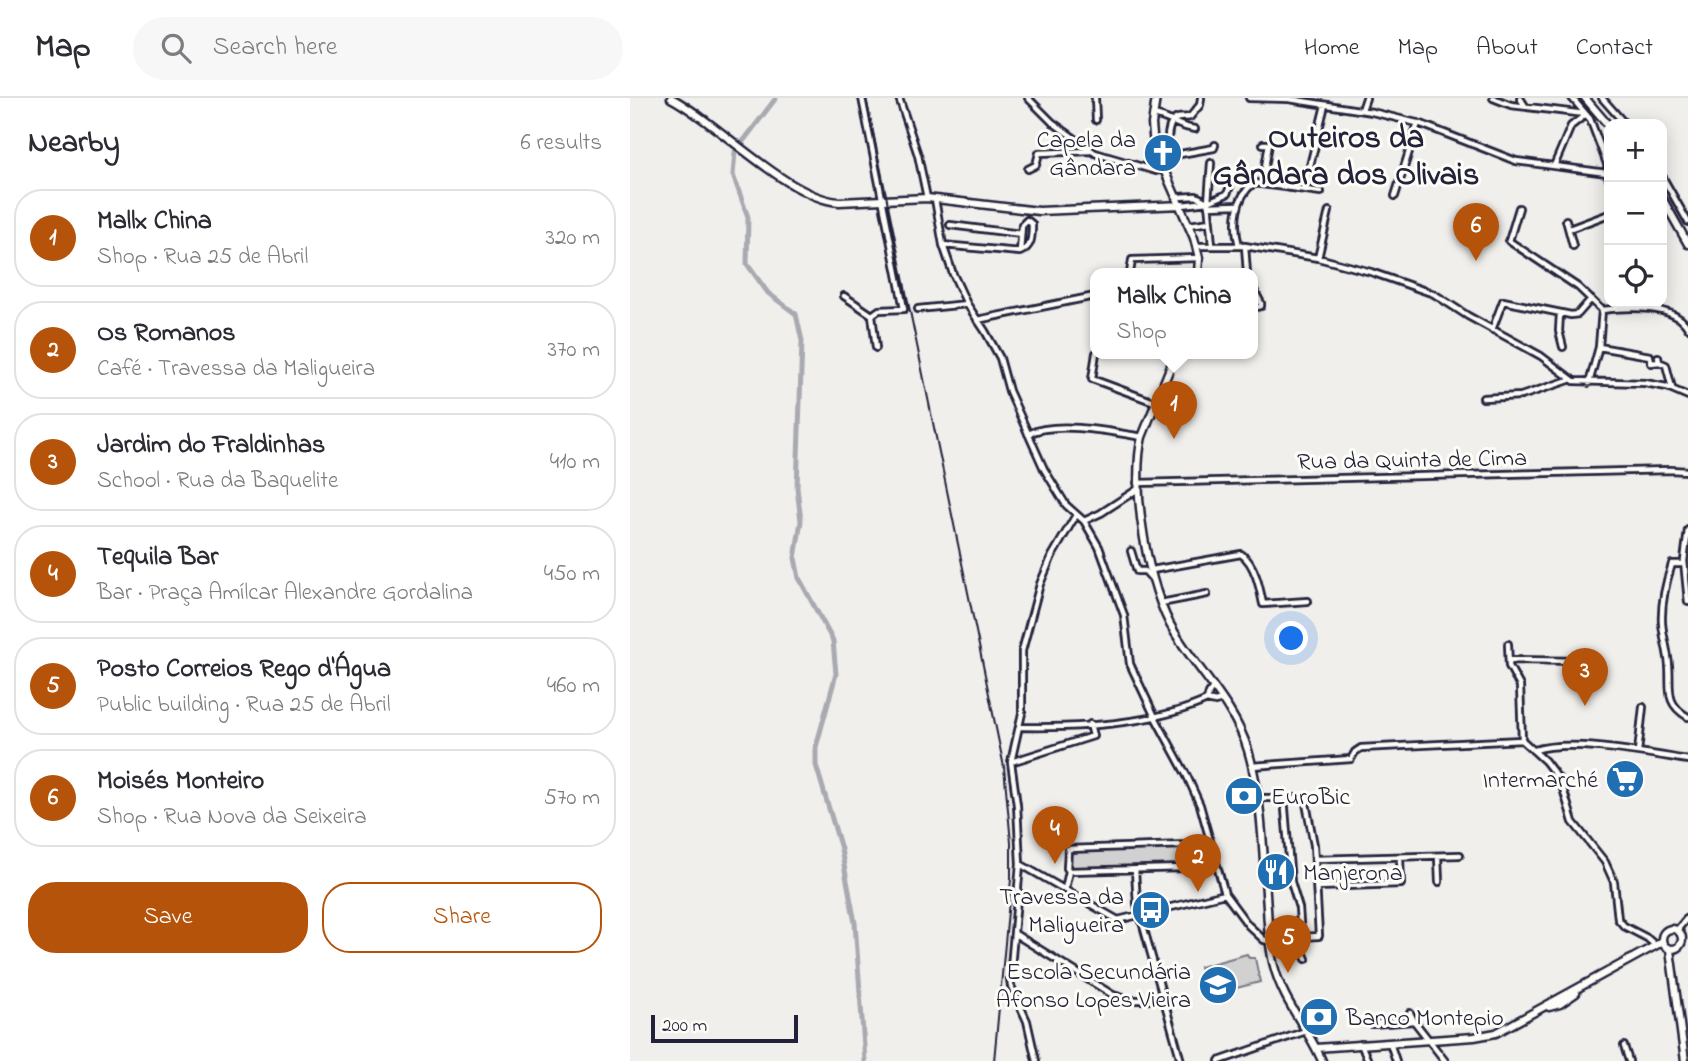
<!DOCTYPE html>
<meta charset="utf-8">
<style>
:root{--surface:#fff;--page:#f7f7f7;--text:#2b2b33;--muted:#7c7c81;--line:#e1e1e2;--accent:#b45309}
body{margin:0;font-family:"Indie Flower",sans-serif;background:var(--page);color:var(--text)}
.controls{position:absolute;right:21px;top:21px;display:grid;overflow:hidden;border-radius:14px;box-shadow:0 4px 18px #0003}
.controls button{width:63px;height:63px;display:grid;place-items:center;padding:0;border:0;border-bottom:2px solid var(--line);background:var(--surface);color:var(--text);font:35px sans-serif}
.scale{position:absolute;left:21px;bottom:18px;width:147px;box-sizing:border-box;padding-left:7px;border:4px solid #22223b;border-top:0;font-size:19px;line-height:24px;white-space:nowrap;color:#22223b;-webkit-text-stroke:5px #fdfcf7;paint-order:stroke}
.you{position:absolute;left:662px;top:541px;width:24px;height:24px;margin:-18px;border:5px solid #fff;border-radius:50%;background:#1a73e8;box-shadow:0 0 0 10px #1a73e833}
.badge{display:grid;place-items:center;width:46px;height:46px;border-radius:50%;background:var(--accent);color:#fff;font-size:23px;font-weight:700}
.pin{position:absolute;translate:-50% -58px;filter:drop-shadow(0 2px 4px #0008)}
.pin::after{content:'';position:absolute;top:37px;width:24px;height:21px;background:inherit;clip-path:polygon(0 0,100% 0,50% 100%)}
.popup{position:absolute;left:460px;top:170px;width:168px;height:91px;box-sizing:border-box;display:grid;place-content:center;border-radius:14px;background:var(--surface);filter:drop-shadow(0 2px 5px #0005);font-size:23px;white-space:nowrap;color:var(--muted)}
.popup b{font-size:26px;color:var(--text)}
.popup::after{content:'';position:absolute;left:50%;top:100%;margin-left:-14px;border:14px solid transparent;border-top-color:var(--surface)}
.list{margin:0;padding:0;list-style:none}
h2{display:flex;justify-content:space-between;align-items:center;height:91px;margin:0;padding:0 28px;font-size:30px}
h2 small{font-size:23px;font-weight:400;color:var(--muted)}
.list li{display:grid;grid-template-columns:46px 1fr auto;gap:21px;align-items:center;box-sizing:border-box;height:98px;margin:0 14px 14px;padding:0 14px;border:2px solid var(--line);border-radius:28px}
.list b{display:block;font-size:26px;white-space:nowrap}
.list p{margin:0;font-size:23px;white-space:nowrap;color:var(--muted)}
.list em{font-size:23px;font-style:normal;color:var(--muted)}
.actions{display:flex;gap:14px;padding:21px 28px}
.actions a{flex:1;padding:16px 0;border:2px solid var(--accent);border-radius:28px;text-align:center;font-size:24px;color:var(--accent)}
.actions .main{background:var(--accent);color:#fff}
.icon{flex:none;width:38px;height:38px;fill:none;stroke:currentColor;stroke-width:2;stroke-linecap:round;stroke-linejoin:round}
.map{position:relative;flex:none;width:1058px;height:963px;overflow:hidden}
header{display:flex;align-items:center;gap:42px;box-sizing:border-box;height:98px;padding:0 35px;background:var(--surface);border-bottom:2px solid var(--line)}
header strong{font-size:33px}
nav{display:flex;gap:38px;margin-inline-start:auto;font-size:24px}
.search{width:490px;height:63px;background:var(--page);display:flex;align-items:center;gap:18px;box-sizing:border-box;padding:0 24px;border-radius:38px;color:var(--muted);font-size:26px}
main{display:flex}
aside{flex:1;background:var(--surface)}
.map>svg:first-child{display:block}
</style>
<header>
<strong>Map</strong>
<div class="search"><svg class="icon" aria-label="search" viewBox="0 0 24 24"><circle cx="10" cy="10" r="6"/><path d="M15 15l6 6"/></svg>Search here</div>
<nav><a>Home</a><a>Map</a><a>About</a><a>Contact</a></nav>
</header>
<main>
<aside>
<h2>Nearby<small>6 results</small></h2>
<ul class="list">
<li><span class="badge">1</span><div><b>Mallx China</b><p>Shop · Rua 25 de Abril</p></div><em>320 m</em></li>
<li><span class="badge">2</span><div><b>Os Romanos</b><p>Café · Travessa da Maligueira</p></div><em>370 m</em></li>
<li><span class="badge">3</span><div><b>Jardim do Fraldinhas</b><p>School · Rua da Baquelite</p></div><em>410 m</em></li>
<li><span class="badge">4</span><div><b>Tequila Bar</b><p>Bar · Praça Amílcar Alexandre Gordalina</p></div><em>450 m</em></li>
<li><span class="badge">5</span><div><b>Posto Correios Rego d'Água</b><p>Public building · Rua 25 de Abril</p></div><em>460 m</em></li>
<li><span class="badge">6</span><div><b>Moisés Monteiro</b><p>Shop · Rua Nova da Seixeira</p></div><em>570 m</em></li>
</ul>
<div class="actions"><a class="main">Save</a><a>Share</a></div>
</aside>
<div class="map">
<svg width="1058" height="963" viewBox="0 0 1058 963">
<rect width="100%" height="100%" fill="#f0efec"/>
<filter id="ink" filterUnits="userSpaceOnUse"><feTurbulence type="fractalNoise" baseFrequency=".0143" numOctaves="2"/><feDisplacementMap in="SourceGraphic" scale="14" xChannelSelector="R" yChannelSelector="G"/><feConvolveMatrix kernelMatrix="1 2 1 2 8 2 1 2 1" color-interpolation-filters="sRGB"/></filter>
<g filter="url(#ink)">
<path fill="#d2d1d1" stroke="#7a7a86" stroke-width="2" d="M554,750L555,765L553,767L441,770L439,768L442,752Z
M617,856L619,860H625L630,884L579,897L570,869Z"/>
<g fill="none" stroke-linecap="round" stroke-linejoin="round">
<path stroke="#a9a9b0" stroke-width="5" d="M146,0L105,54L103,77L118,119L117,166L138,195L166,216L172,243L167,390L171,423L165,460L169,480L203,543L206,576L186,649V667L211,751L225,825L235,963"/>
<g stroke="#22223b" stroke-width="10">
<path id="minor" d="M232,0L274,211L249,212L242,217
M269,0L288,57L297,100
M398,0L422,24L465,55L526,73L534,71
M465,0L466,22
M619,0L659,1L742,14L791,26L886,63L977,75
M863,0L881,7L955,16
M890,0L895,8
M942,0L960,21L977,66L979,82
M972,0L995,26
M732,12L736,0
M523,17C541,20 547,29 565,31
M539,58C538,47 535,24 548,20C552,19 556,20 560,19L570,7L571,0
M529,62L539,58L584,50L585,47
M581,65L578,104L582,147
M924,68L941,28L955,17
M398,71L406,67L409,55L461,53
M1032,78L1058,124
M632,86L639,46H633
M674,92L695,7
M765,98L788,25
M548,99L566,98L577,104
M305,101L313,147L323,176L337,206L355,233L370,260L379,293L414,371L436,407L454,423L469,449L494,517L500,566L525,619L557,678L570,707L595,796L618,827L634,842L639,843
M552,107L578,104L597,96L601,86
M578,108L607,107
M889,110L879,143L948,189L972,212
M397,122L402,126C402,139 402,149 390,154L392,127Z
M936,122L943,148
M320,127L391,136
M559,127L580,124
M939,131L979,116
M313,147L390,154
M567,148H615L688,160L741,174L804,196L838,218L911,258L944,283L1015,285L1037,289L1058,298
M609,148C603,126 605,99 624,85L691,94
M615,148L617,175
M688,160L699,113
M500,175L502,162L569,160
M623,190L631,205V208L623,210
M214,198L242,217L246,250
M288,211L337,206
M972,212C997,209 1045,206 1058,230
M930,215L929,233L933,249
M347,222L465,198
M862,232L873,203L941,217L948,216L961,201
M969,249L1020,258L1021,265L1029,264
M466,255L462,281L527,305
M1028,259L1029,264L1036,267L1042,290
M959,285L969,249L972,212
M534,288L550,296L552,291
M853,300L891,298L939,282
M398,336C426,322 483,334 512,339
M507,385L1040,372L1058,373
M454,423L471,415L508,391
M1058,432L1054,463L1058,504
M501,453L507,473H515L523,482
M1054,466H1042C1036,484 1031,507 1032,525C1033,539 1038,553 1039,568C1041,591 1034,605 1058,619
M522,472L611,456C625,465 630,491 633,506L678,503
M531,505L577,496
M878,546L879,568L890,588L892,642L915,663L931,684L943,724L975,764L984,784L988,821L994,828L1017,840L1025,847
M879,562L951,563
M577,602L579,595L583,589
M391,629C448,630 525,626 577,602L585,604L592,602
M905,652C940,640 1020,656 1058,662
M1008,654L1013,609
M381,664L463,638L460,626
M622,668L721,661L725,654L731,650L892,642
M654,699L661,784L669,810L672,852L676,861
M628,700H675L684,747L689,838L671,839
M556,747L557,768L555,770L439,773L437,770L438,751L556,747L579,743
M808,759L809,784
M685,761L830,757
M390,766L488,822L595,796
M505,772L507,806L551,963
M687,789L771,786L770,760
M435,791L439,773
M638,826L670,824
M1047,832L1058,819
M385,836L483,897L500,902H535
M780,915L784,923
M742,926L784,923L815,963
M760,945L766,963
M731,946L738,963
M994,948L999,963
M406,963L397,923L381,888L380,881L390,766L387,707L381,664L392,615V553L410,486L422,458L446,417
M589,963L676,933"/>
</g>
<g stroke="#22223b" stroke-width="11">
<path id="major" d="M41,0C89,25 157,100 209,104L297,100L409,113L552,107
M526,0L522,26L524,49L564,140L569,160L568,175
M955,0L979,28
M1032,100L1058,146
M546,255L512,339C500,388 518,493 545,535C569,574 604,607 618,652C633,703 633,758 637,810C638,829 639,850 644,868C653,904 678,930 692,963
M1032 841a10 10 0 1 1 20 0a10 10 0 1 1-20 0Z
M1040,852L1055,963
M919,909L930,906L946,895
M686,950L844,939L866,935L1032,844"/>
</g>
<use href="#minor" stroke="#fdfcf7" stroke-width="4.5"/>
<use href="#major" stroke="#fdfcf7" stroke-width="6"/>
<path stroke="#22223b" stroke-width="2" d="M236,0L374,669L381,745V781L364,963"/>
</g>
</g>
<defs>
<g id="church-disc" transform="scale(2.0125)"><circle r="9.5" fill="#1f6fb2" stroke="#fdfcf7"/><path d="M-1.2-6h2.4v3.5h3.3v2.4h-3.3V6h-2.4V-.1h-3.3v-2.4h3.3Z" fill="#fff"/></g>
<g id="supermarket-disc" transform="scale(2.0125)"><circle r="9.5" fill="#1f6fb2" stroke="#fdfcf7"/><path d="M-6-5.5h2.5l.6 2H6L4.5 2H-2.5L-4.4-4H-6ZM-1.5 3.2a1.3 1.3 0 1 0 .1 0ZM3 3.2a1.3 1.3 0 1 0 .1 0Z" fill="#fff"/></g>
<g id="bank-disc" transform="scale(2.0125)"><circle r="9.5" fill="#1f6fb2" stroke="#fdfcf7"/><path d="M-6-4H6V4H-6ZM0-2.3a2.3 2.3 0 1 0 0 4.6a2.3 2.3 0 1 0 0-4.6Z" fill="#fff"/></g>
<g id="restaurant-disc" transform="scale(2.0125)"><circle r="9.5" fill="#1f6fb2" stroke="#fdfcf7"/><path d="M-5-6h1v4h1v-4h1v4h1v-4h1v5L-1.5 .5V6h-2V.5L-5-1ZM5-6V6H3V1.5H1.5Q1.5-4 5-6Z" fill="#fff"/></g>
<g id="bus-disc" transform="scale(2.0125)"><circle r="9.5" fill="#1f6fb2" stroke="#fdfcf7"/><path d="M-5-6H5V4H4V6H2V4H-2V6H-4V4H-5ZM-3.5-4V0h7V-4ZM-3.5 1.2v1.5H-2V1.2ZM2 1.2v1.5H3.5V1.2Z" fill="#fff"/></g>
<g id="school-disc" transform="scale(2.0125)"><circle r="9.5" fill="#1f6fb2" stroke="#fdfcf7"/><path d="M0-5L7-2L0 1L-7-2ZM-4 1L0 2.5L4 1V4Q0 6-4 4Z" fill="#fff"/></g>
</defs>
<g fill-rule="evenodd">
<use href="#church-disc" x="533" y="55"/>
<use href="#supermarket-disc" x="995" y="681"/>
<use href="#bank-disc" x="614" y="698"/>
<use href="#restaurant-disc" x="646" y="774"/>
<use href="#bus-disc" x="521" y="812"/>
<use href="#school-disc" x="588" y="887"/>
<use href="#bank-disc" x="689" y="919"/>
</g>
<g text-anchor="middle" stroke-width="6" stroke-linejoin="round" paint-order="stroke">
<g font-size="24" fill="#22223b" stroke="#fdfcf7" text-anchor="end">
<text x="506" y="49">Capela da<tspan x="506" dy="28">Gândara</tspan></text>
<text x="968" y="689">Intermarché</text>
<text x="641" y="706" text-anchor="start">EuroBic</text>
<text x="673" y="782" text-anchor="start">Manjerona</text>
<text x="494" y="806">Travessa da<tspan x="494" dy="28">Maligueira</tspan></text>
<text x="561" y="881">Escola Secundária<tspan x="561" dy="28">Afonso Lopes Vieira</tspan></text>
<text x="716" y="927" text-anchor="start">Banco Montepio</text>
</g>
<g font-size="24" fill="#22223b" stroke="#fdfcf7">
<text transform="translate(782 361) rotate(-1)" y="8">Rua da Quinta de Cima</text>
</g>
<g font-size="32" font-weight="bold" fill="#22223b" stroke="#fdfcf7">
<text x="716" y="49">Outeiros da<tspan x="716" dy="37">Gândara dos Olivais</tspan></text>
</g>
</g>
</svg>
<div class="controls">
<button>+</button>
<button>−</button>
<button><svg class="icon" aria-label="locate" viewBox="0 0 24 24"><circle cx="12" cy="12" r="6"/><path d="M12 2v4M12 18v4M2 12h4M18 12h4"/></svg></button>
</div>
<div class="scale">200 m</div>
<div class="you"></div>
<div class="pin badge" style="left:544px;top:341px">1</div>
<div class="popup"><b>Mallx China</b>Shop</div>
<div class="pin badge" style="left:568px;top:794px">2</div>
<div class="pin badge" style="left:955px;top:608px">3</div>
<div class="pin badge" style="left:425px;top:766px">4</div>
<div class="pin badge" style="left:658px;top:875px">5</div>
<div class="pin badge" style="left:846px;top:163px">6</div>
</div>
</main>
